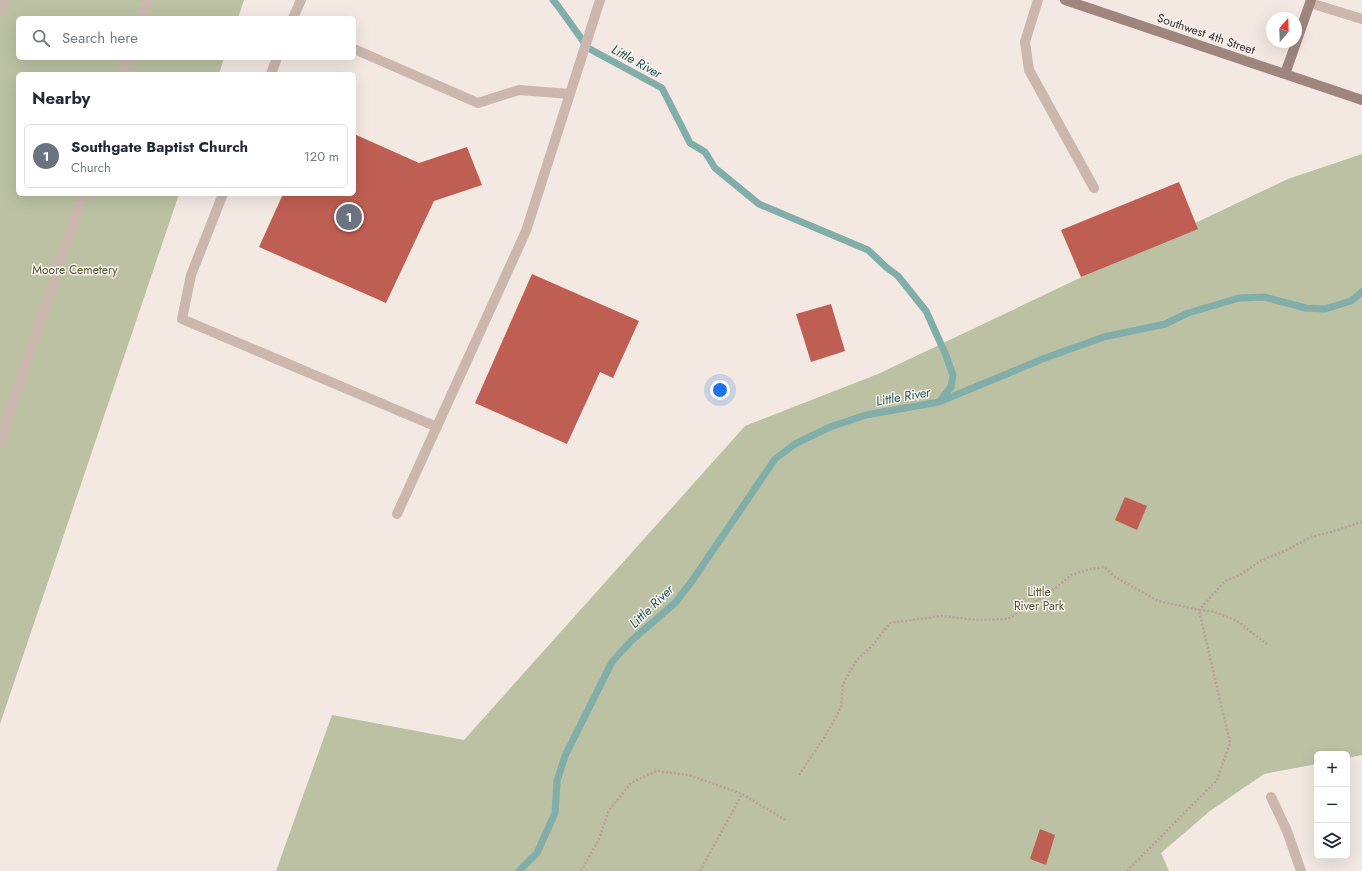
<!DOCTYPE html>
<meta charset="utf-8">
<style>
:root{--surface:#fff;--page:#f2f2f3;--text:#1f2937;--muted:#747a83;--line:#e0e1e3;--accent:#235a55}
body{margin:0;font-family:Jost,sans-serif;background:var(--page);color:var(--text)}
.controls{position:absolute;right:12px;bottom:12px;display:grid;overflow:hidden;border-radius:6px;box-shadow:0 4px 16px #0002}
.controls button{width:36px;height:36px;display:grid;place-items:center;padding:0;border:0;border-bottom:1px solid var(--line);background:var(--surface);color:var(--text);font:20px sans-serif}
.compass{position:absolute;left:1266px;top:12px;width:36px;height:36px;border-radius:50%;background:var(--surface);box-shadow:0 4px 16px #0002;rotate:19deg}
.you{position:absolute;left:720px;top:390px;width:14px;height:14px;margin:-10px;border:3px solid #fff;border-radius:50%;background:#1a73e8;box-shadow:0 0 0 6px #1a73e833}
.badge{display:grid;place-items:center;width:26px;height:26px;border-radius:50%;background:var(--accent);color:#fff;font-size:13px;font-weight:700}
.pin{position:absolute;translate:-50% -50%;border:2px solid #fff;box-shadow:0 1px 4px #0006}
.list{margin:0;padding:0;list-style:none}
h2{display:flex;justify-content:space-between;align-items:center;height:52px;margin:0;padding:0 16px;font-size:17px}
h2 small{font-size:13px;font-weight:400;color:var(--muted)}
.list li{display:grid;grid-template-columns:26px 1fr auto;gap:12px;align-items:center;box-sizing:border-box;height:64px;margin:0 8px 8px;padding:0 8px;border:1px solid var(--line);border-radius:6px}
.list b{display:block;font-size:15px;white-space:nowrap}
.list p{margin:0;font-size:13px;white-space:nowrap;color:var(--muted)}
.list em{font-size:13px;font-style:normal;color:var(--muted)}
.icon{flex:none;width:22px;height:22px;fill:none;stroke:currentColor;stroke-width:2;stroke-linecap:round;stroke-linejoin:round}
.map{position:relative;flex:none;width:1362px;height:871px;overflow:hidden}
.search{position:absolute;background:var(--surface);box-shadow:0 4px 16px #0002;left:16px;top:16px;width:340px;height:44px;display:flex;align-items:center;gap:10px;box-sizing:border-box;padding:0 14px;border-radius:6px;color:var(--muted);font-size:15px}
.panel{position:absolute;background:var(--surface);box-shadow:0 4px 16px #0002;left:16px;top:72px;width:340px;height:124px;border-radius:6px}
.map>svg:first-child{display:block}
</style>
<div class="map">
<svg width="1362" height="871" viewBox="0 0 1362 871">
<rect width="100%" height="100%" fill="#f3e9e2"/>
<path fill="#bbc1a2" d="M0,0H244L238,18H18V58H224L219,74H18V194H179L0,724Z
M1362,154V755L1347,758V754H1317V764L1264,774L1210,811L1161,853L1169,871H276L332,715L464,740L745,426L878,374L1288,179Z"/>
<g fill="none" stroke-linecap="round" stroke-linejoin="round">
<path stroke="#82aeaa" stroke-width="7" d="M553,0L558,6L588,48L662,88L690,143L705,152L715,168L759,204L868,250L886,267L898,276L926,311L945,353L953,375L951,387L940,401
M519,871L537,853L555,813L557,781L565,756L612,662L631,641L675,603L692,581L775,459L795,444L830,427L866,415L939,402L1045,358L1104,337L1165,324L1188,313L1239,298L1264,297L1306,308L1325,309L1351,301L1362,292"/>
</g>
<path fill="#bf5e53" d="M354,134L419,163L467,147L482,185L434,201L386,303L259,247L283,194H354Z
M1179,182L1198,229L1081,277L1061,230Z
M532,274L639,321L613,378L600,372L567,444L475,403Z
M831,304L845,351L811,362L796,314Z
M1125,497L1147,506L1137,530L1115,520Z
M1040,829L1055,835L1046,865L1030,859Z"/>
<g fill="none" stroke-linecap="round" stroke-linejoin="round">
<path stroke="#b7a198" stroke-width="2.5" stroke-dasharray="2 2" stroke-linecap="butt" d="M799,775L824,738L841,708L843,684L850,671L857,660L872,646L890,623L941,616L978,620L1008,619L1052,591L1071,575L1090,569L1104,567L1115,577L1158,601L1199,610L1225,581L1240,575L1260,561L1287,550L1311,537L1331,532L1362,522
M581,871L599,839L609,810L631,783L656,771L689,775L742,794L787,821
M700,871L742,794
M1127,871L1217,780L1230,743L1199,610L1215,612L1237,621L1267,644"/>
<path stroke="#cbb7ae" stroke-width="10" d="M1038,0L1025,42L1029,70L1094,188
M1310,3L1362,19
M0,10L3,0
M142,18L148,0
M293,18L301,0
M354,49L478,103L519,90L570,94
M123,74L129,58
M271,74L277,58
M223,194L191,275L182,319L437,427
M0,441L83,194
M397,514L526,231L600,0"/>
<path stroke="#cbb7ae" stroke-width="10" d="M1271,797L1287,831L1301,871"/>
<path stroke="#9e867f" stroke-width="10" d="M1065,0L1362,100
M1285,74L1311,0"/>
</g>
<g text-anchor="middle" stroke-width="3" stroke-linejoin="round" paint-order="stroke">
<g font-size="12" fill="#3a2e2c" stroke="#faf3ef">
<text transform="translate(1206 34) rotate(19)" y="4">Southwest 4th Street</text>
</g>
<g font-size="12" fill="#4e5731" stroke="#faf3ef">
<text x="75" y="274">Moore Cemetery</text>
<text x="1039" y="596">Little<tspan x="1039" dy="14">River Park</tspan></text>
</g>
<g font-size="13" font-style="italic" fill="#235a55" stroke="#faf3ef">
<text transform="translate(637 61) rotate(29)" y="5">Little River</text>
<text transform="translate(903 396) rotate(-10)" y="5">Little River</text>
<text transform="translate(651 606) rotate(-44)" y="5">Little River</text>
</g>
</g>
</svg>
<div class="controls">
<button>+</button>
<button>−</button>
<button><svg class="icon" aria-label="layers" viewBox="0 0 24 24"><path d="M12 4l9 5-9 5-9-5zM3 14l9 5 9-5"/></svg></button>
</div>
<svg class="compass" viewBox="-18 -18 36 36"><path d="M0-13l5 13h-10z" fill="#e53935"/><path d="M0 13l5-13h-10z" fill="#747a83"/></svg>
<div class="you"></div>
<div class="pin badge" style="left:349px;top:217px;background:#6b7280">1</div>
<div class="search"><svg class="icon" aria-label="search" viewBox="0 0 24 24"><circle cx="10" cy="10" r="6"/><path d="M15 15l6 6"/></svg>Search here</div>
<section class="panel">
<h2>Nearby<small></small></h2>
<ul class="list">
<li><span class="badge" style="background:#6b7280">1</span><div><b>Southgate Baptist Church</b><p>Church</p></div><em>120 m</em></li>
</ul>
</section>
</div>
